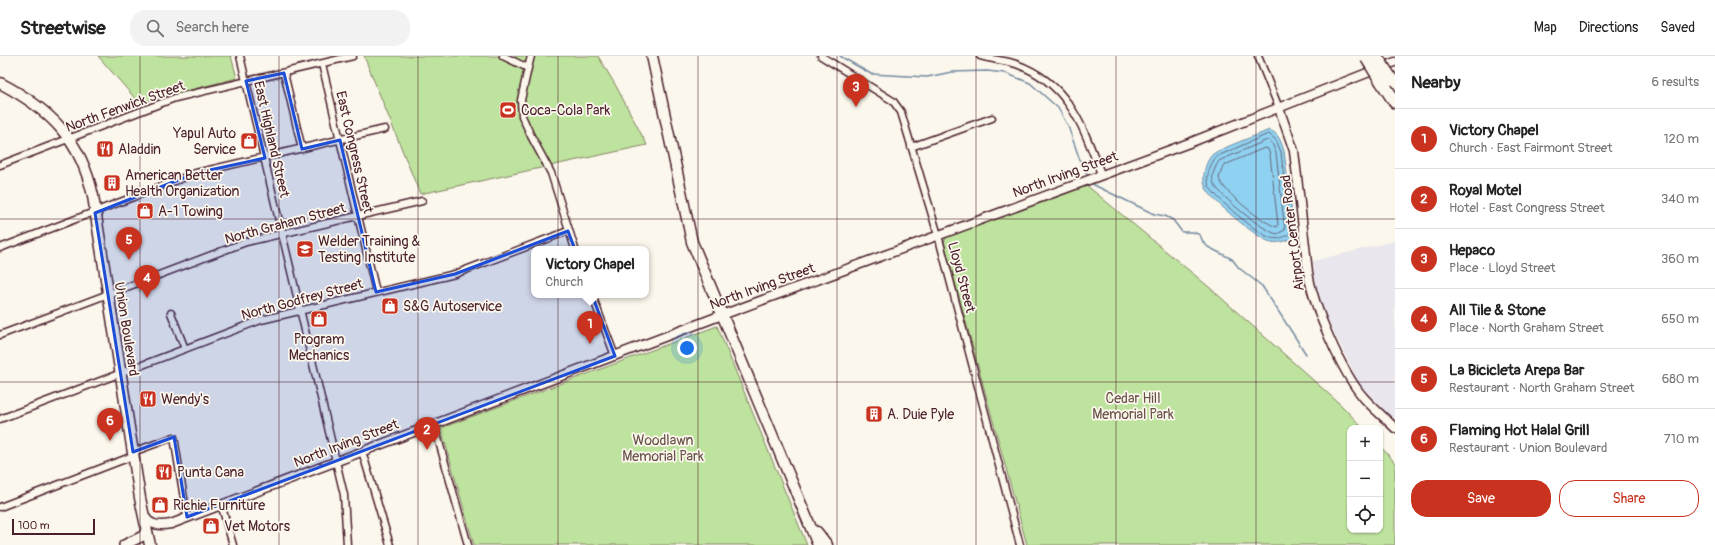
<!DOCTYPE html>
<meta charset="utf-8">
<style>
:root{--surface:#fff;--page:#f2f2f2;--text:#222;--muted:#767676;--line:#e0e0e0;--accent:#c8321e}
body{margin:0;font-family:Pangolin,sans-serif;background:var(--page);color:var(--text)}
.controls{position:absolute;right:12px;bottom:12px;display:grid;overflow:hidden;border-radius:8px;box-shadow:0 1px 3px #0004}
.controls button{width:36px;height:36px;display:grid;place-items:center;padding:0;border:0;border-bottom:1px solid var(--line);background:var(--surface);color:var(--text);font:20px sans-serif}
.scale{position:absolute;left:12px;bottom:10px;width:83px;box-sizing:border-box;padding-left:4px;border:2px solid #4a1f2b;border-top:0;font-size:11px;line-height:14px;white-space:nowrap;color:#4a1f2b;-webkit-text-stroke:3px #fbf7ec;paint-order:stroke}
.you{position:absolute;left:687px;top:292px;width:14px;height:14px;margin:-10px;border:3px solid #fff;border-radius:50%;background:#1a73e8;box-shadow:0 0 0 6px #1a73e833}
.badge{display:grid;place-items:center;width:26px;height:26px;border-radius:50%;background:var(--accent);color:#fff;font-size:13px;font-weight:700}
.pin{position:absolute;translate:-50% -33px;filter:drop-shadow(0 1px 2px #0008)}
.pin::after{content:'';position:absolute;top:21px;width:14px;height:12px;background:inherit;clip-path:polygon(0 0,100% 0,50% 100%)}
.popup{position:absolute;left:531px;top:190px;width:118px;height:52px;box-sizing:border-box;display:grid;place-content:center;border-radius:8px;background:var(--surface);filter:drop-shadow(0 1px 3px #0005);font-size:13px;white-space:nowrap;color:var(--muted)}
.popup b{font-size:15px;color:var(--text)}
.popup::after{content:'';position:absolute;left:50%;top:100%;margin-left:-8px;border:8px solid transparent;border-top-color:var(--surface)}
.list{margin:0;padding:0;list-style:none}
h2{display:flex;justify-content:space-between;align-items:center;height:52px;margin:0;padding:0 16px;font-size:17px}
h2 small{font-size:13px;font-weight:400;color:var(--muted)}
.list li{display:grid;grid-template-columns:26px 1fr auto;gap:12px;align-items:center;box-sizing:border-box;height:60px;padding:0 16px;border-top:1px solid var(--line)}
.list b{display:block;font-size:15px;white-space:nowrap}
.list p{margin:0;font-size:13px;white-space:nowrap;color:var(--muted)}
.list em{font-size:13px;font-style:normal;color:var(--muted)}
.actions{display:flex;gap:8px;padding:12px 16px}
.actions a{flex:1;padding:9px 0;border:1px solid var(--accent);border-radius:16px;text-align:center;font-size:14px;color:var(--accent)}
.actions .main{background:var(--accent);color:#fff}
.icon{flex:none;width:22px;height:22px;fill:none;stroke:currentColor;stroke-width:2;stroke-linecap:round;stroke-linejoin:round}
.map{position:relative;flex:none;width:1395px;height:489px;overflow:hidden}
header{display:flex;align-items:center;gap:24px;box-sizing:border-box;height:56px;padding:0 20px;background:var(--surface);border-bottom:1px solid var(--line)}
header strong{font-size:19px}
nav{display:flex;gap:22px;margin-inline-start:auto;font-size:14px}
.search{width:280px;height:36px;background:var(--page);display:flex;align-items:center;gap:10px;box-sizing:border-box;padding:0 14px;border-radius:16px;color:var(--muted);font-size:15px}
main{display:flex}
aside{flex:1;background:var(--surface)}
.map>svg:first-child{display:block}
</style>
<header>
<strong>Streetwise</strong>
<div class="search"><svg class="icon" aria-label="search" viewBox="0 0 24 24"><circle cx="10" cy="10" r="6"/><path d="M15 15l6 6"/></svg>Search here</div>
<nav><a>Map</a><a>Directions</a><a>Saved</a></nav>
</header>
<main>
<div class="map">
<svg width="1395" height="489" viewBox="0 0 1395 489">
<rect width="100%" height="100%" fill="#fbf7ec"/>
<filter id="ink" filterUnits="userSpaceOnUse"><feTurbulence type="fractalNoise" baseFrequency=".025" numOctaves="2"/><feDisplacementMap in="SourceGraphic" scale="8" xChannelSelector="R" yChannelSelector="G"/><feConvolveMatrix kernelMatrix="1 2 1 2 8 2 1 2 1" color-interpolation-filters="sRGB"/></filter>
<g filter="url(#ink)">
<path fill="#e9e6ed" d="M1395,185V367L1365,336L1357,324L1316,239L1313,205Z"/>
<path fill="#bee39e" stroke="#848164" d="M98,0H231L237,22L139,47Z
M364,0H598L616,30L647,89L420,138Z
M1085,128L1209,231L1341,349L1363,372H1350V474H1380V390L1382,392L1395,407V489H1027L944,186L948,178Z
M717,270L807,489H474L441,372Z"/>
<path fill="#8fd1f0" stroke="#738aa1" d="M1269,74C1279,77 1281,86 1284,95L1295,182C1286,184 1277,189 1268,185C1255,180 1212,145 1206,132C1201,123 1205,105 1213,98C1221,92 1258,79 1269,74Z"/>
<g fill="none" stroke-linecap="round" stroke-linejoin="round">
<path stroke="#66667a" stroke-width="1" d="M1269,78L1276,84L1281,96L1290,177L1289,179C1283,181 1278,184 1271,182C1258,178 1215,142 1209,130C1205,121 1210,109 1216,101Z
M1268,84L1272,87L1276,97L1285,174L1277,178C1263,175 1221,141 1214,128C1210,121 1215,111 1219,105Z
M1265,92L1268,93L1270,99L1278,169L1277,171C1264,168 1222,135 1219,122L1223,110Z"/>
<path stroke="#738aa1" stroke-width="1.5" d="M840,0L871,18L927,21L952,16L987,15L1005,17L1030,27L1058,52L1068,70L1082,110L1089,121
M1092,126L1094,129L1154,158L1165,160L1173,164L1182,176H1193L1200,179L1203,186L1208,191L1232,203L1239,212L1262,230L1306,298"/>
<g stroke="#4a1f2b" stroke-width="9">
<path id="minor" d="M240,0L344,439L347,489
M503,0L528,12L531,0
M821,0L893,45L901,56L938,179L1020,489
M980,0C992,4 1005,4 1016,8C1069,27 1083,71 1101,118
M1258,0L1279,52
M322,8L376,236
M528,12L521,44L522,60L531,80L551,117L575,193
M284,17L302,93
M911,91L992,62
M0,109L175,42L353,0
M0,192L196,117L385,73
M592,239L615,300
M171,257L185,293
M0,279L246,186L422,145
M0,363L261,264L455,218L568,175
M434,368L468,489
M362,395L390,489
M133,396L174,381L187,461
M221,448L233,489
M0,451L133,400"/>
</g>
<g stroke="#4a1f2b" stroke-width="11">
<path id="tertiary" d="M1279,52L1294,95L1308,216C1313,250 1342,317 1364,342C1374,353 1385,362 1395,372
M145,460C150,470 160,470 171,468L722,259L1189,87L1395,6"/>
</g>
<g stroke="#4a1f2b" stroke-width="12">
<path id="secondary" d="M124,489L143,480L146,474"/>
</g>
<g stroke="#4a1f2b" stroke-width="13">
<path id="primary" d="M652,0L692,186L818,489
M0,27C50,53 81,84 93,140L140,442L150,489
M817,476L827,489"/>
</g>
<g stroke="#4a1f2b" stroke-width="15">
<path id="motorway" d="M1382,26L1395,46"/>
</g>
<use href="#minor" stroke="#fbf7ec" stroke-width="6"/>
<use href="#tertiary" stroke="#fbf7ec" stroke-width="8"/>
<use href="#secondary" stroke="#fbf7ec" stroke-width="9"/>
<use href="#primary" stroke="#fbf7ec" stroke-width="10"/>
<use href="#motorway" stroke="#fbf7ec" stroke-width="12"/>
<g stroke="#4a1f2b" stroke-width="15" stroke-linecap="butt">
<path id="motorway-bridge" d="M1376,0L1391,23
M1367,2L1382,26"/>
</g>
<use href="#motorway-bridge" stroke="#fbf7ec" stroke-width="12"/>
</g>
</g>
<path fill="#1d4ed8" fill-opacity="0.2" stroke="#1d4ed8" stroke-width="3" stroke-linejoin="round" d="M284,17L302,93L340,84L376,236L455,218L568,175L615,300L187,461L174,381L133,396L95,157L196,117L265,102L246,25Z"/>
<path fill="none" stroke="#4a1f2b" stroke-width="1" stroke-opacity="0.55" d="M140,0V489M279,0V489M418,0V489M558,0V489M698,0V489M837,0V489M976,0V489M1116,0V489M1256,0V489M0,163H1395M0,326H1395"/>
<defs>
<g id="stadium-square" transform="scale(0.9)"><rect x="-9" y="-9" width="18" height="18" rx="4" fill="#c8321e" stroke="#fbf7ec"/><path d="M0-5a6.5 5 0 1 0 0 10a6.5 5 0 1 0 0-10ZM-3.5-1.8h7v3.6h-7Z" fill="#fff"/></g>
<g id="shop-square" transform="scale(0.9)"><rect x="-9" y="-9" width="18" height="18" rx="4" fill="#c8321e" stroke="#fbf7ec"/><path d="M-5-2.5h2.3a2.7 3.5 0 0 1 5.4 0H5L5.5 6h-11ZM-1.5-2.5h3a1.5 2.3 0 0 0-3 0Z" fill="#fff"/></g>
<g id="restaurant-square" transform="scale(0.9)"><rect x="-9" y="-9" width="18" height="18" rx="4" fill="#c8321e" stroke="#fbf7ec"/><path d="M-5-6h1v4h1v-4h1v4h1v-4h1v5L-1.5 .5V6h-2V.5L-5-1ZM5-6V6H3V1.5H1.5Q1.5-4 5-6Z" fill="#fff"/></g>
<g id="building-square" transform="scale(0.9)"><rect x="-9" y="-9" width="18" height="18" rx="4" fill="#c8321e" stroke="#fbf7ec"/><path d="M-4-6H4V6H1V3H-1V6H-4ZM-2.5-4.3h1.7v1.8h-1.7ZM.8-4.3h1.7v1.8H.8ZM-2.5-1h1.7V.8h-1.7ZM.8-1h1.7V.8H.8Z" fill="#fff"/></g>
<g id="school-square" transform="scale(0.9)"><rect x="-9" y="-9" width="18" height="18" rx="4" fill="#c8321e" stroke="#fbf7ec"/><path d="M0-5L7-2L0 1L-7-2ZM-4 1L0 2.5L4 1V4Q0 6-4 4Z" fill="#fff"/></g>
</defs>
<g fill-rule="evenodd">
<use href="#stadium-square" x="508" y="54"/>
<use href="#shop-square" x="249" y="85"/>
<use href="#restaurant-square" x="105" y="93"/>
<use href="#building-square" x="112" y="127"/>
<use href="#shop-square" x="145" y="155"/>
<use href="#school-square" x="305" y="193"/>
<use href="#shop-square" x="390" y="250"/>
<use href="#shop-square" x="319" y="263"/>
<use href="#restaurant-square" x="148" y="343"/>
<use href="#building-square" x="874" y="358"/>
<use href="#restaurant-square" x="164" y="416"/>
<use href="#shop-square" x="160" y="449"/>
<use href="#shop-square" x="211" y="470"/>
</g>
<g text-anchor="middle" stroke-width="3.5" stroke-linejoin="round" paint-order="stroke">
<g font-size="14" fill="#4a1f2b" stroke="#fbf7ec">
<text transform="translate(125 50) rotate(-20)" y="5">North Fenwick Street</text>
<text transform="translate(272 83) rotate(77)" y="5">East Highland Street</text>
<text transform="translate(355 96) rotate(77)" y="5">East Congress Street</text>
<text transform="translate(1065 118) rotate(-20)" y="5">North Irving Street</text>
<text transform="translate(285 167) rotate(-15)" y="5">North Graham Street</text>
<text transform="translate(1292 177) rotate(-97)" y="5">Airport Center Road</text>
<text transform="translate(962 221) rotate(75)" y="5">Lloyd Street</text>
<text transform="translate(762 230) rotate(-20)" y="5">North Irving Street</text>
<text transform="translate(302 243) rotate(-15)" y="5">North Godfrey Street</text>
<text transform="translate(127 273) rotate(81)" y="5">Union Boulevard</text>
<text transform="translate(346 387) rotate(-21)" y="5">North Irving Street</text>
</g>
<g font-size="14" fill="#4a1f2b" stroke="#fbf7ec" text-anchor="start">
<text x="521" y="59">Coca-Cola Park</text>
<text x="236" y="82" text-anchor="end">Yapul Auto<tspan x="236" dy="16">Service</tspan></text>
<text x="118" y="98">Aladdin</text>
<text x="125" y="124">American Better<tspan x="125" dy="16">Health Organization</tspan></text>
<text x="158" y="160">A-1 Towing</text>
<text x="318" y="190">Welder Training &amp;<tspan x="318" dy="16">Testing Institute</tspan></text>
<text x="403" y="255">S&amp;G Autoservice</text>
<text x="319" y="288" text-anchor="middle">Program<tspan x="319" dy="16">Mechanics</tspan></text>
<text x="161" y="348">Wendy's</text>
<text x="887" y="363">A. Duie Pyle</text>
<text x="177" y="421">Punta Cana</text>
<text x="173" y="454">Richie Furniture</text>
<text x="224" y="475">Vet Motors</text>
</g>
<g font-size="14" fill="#675048" stroke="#fbf7ec">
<text x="1133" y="347">Cedar Hill<tspan x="1133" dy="16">Memorial Park</tspan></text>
<text x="663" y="389">Woodlawn<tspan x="663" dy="16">Memorial Park</tspan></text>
</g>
</g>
</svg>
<div class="controls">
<button>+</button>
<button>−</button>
<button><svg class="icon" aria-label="locate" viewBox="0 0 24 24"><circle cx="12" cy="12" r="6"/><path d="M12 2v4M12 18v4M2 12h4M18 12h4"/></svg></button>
</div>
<div class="scale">100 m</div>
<div class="you"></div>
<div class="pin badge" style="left:590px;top:288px">1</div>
<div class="popup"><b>Victory Chapel</b>Church</div>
<div class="pin badge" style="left:427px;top:394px">2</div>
<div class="pin badge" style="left:856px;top:51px">3</div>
<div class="pin badge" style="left:147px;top:242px">4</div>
<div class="pin badge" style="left:129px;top:204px">5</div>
<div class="pin badge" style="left:110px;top:385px">6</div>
</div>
<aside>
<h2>Nearby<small>6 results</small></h2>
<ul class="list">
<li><span class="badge">1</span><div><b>Victory Chapel</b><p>Church · East Fairmont Street</p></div><em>120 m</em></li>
<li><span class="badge">2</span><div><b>Royal Motel</b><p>Hotel · East Congress Street</p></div><em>340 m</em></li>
<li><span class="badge">3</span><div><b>Hepaco</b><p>Place · Lloyd Street</p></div><em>360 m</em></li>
<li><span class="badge">4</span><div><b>All Tile &amp; Stone</b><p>Place · North Graham Street</p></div><em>650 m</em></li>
<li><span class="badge">5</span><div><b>La Bicicleta Arepa Bar</b><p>Restaurant · North Graham Street</p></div><em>680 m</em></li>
<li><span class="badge">6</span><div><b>Flaming Hot Halal Grill</b><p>Restaurant · Union Boulevard</p></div><em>710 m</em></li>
</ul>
<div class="actions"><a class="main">Save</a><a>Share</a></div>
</aside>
</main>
